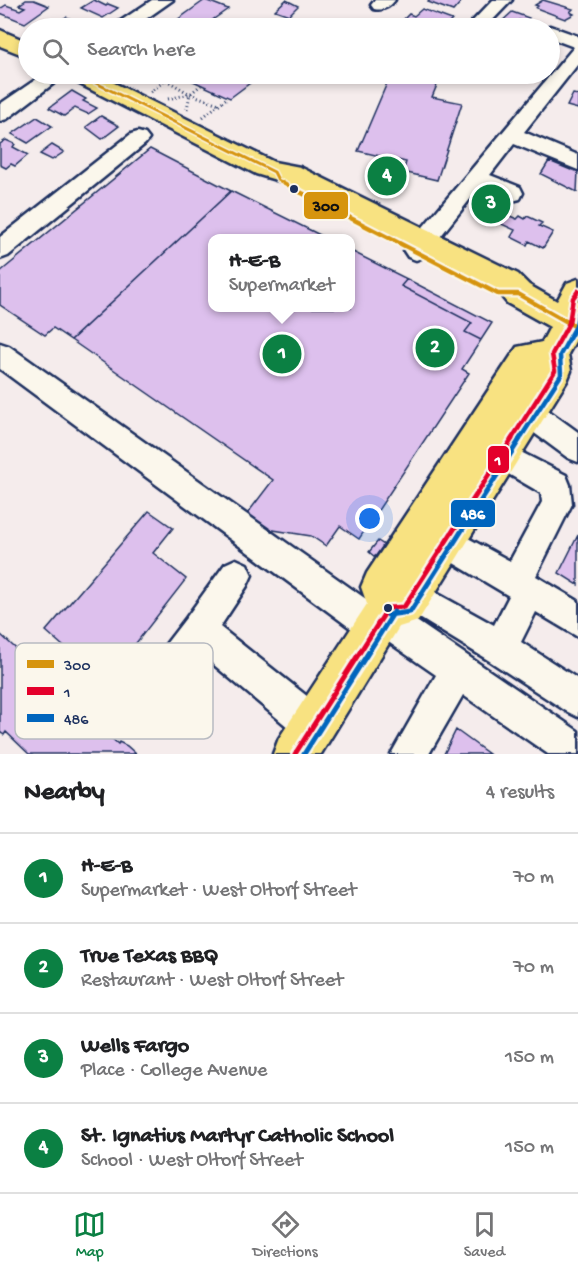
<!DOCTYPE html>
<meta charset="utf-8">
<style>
:root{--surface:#fff;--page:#f6f6f6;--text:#202124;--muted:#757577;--line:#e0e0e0;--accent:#0b8043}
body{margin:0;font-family:"Gochi Hand",sans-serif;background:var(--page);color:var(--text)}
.you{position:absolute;left:370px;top:519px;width:21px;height:21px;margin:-15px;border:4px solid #fff;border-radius:50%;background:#1a73e8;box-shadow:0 0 0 9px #1a73e833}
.badge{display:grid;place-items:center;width:39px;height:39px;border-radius:50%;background:var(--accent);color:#fff;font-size:20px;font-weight:700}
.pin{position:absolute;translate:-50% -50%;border:3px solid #fff;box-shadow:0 2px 6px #0006}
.popup{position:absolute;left:208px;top:234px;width:147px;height:78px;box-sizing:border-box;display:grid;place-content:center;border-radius:12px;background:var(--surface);filter:drop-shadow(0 2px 4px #0005);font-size:20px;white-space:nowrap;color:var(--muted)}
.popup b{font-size:22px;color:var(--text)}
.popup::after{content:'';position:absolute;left:50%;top:100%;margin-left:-12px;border:12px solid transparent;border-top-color:var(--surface)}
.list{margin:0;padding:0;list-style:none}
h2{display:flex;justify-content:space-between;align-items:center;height:78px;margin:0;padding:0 24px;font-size:26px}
h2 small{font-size:20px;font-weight:400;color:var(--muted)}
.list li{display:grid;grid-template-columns:39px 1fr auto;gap:18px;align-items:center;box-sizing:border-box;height:90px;padding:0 24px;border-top:2px solid var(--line)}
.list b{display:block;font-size:22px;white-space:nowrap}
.list p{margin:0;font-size:20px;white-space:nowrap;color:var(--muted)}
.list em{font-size:20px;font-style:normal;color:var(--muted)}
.icon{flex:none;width:33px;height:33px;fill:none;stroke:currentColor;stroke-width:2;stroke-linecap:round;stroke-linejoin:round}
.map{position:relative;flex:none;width:578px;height:754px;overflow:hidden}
.search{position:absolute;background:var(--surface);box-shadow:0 3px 9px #0003;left:18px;right:18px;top:18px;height:66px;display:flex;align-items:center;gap:15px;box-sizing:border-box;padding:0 21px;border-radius:33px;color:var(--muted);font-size:22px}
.sheet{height:438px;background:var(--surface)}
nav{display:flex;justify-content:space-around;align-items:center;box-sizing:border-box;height:84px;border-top:2px solid var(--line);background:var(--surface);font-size:16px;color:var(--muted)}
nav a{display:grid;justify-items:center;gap:3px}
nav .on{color:var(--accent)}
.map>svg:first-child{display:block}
</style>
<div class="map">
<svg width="578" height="754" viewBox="0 0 578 754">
<rect width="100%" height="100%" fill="#f5ecec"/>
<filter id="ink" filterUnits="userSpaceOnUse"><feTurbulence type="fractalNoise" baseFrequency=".0167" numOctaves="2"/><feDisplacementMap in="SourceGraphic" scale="12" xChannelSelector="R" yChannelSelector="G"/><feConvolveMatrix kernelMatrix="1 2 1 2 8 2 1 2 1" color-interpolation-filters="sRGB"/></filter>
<g filter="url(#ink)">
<path fill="#ddc0ed" stroke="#1b2f5e" stroke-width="1.5" d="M26,0H34L49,6L25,23L0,13V9L6,5L20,10L25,7L19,5Z
M94,0L106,6L108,4L118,8L103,18L81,8Z
M205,0L228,9L201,28L177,20Z
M286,0L298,6L289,15L275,10Z
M430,0H454L461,2L453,11L428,2Z
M543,0L573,9L570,12L574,14L565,19L536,8L538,6L535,5Z
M422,9L452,20L444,28H438L428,25L424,28L403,20L409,14L414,16Z
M512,12L529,18L525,22L519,20L516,23L527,28H504L497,26Z
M66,17L88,26L85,28H48Z
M178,74H262L230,98Z
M390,76L437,85L432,97L462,103L437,180L403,172L406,162L358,151Z
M72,91L86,99L83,101L97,108L88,114L75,108L64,116L49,108Z
M573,94L578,95V109L567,106Z
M101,116L119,126L102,139L86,127Z
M37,117L52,126L28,143L12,134Z
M6,140L15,144L13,147L28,155L15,166L11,164L6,168L0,165V144Z
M52,145L64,152L52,160L40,154Z
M150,149L231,191L71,340L53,328L45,335L0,305V272Z
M549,161L571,170L573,168L578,170L577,192L541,174Z
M231,191L326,238H213V308H351V251L407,279L401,286L472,323L465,332L481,340L462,369L469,373L359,539L340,526L326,546L311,536L267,529L247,514L273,480L71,340Z
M503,213L517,219L520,216L525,219L527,216L542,223L539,226L553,232L543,248L529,241L527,245L511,237L515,230L497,222Z
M407,279L492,323L481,340L465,332L472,323L401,286Z
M149,511L173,528L153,553L186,579L105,683L46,631Z
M578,535V585L559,573Z
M378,541L384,545L375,557L369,552Z
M0,634L50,680L40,693L75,726L85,714L118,744L119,742L127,746L136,754H29L6,732L4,735L0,732Z
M456,730L489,754H444Z"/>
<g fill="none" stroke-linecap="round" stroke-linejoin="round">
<g stroke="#1b2f5e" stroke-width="5">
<path id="minor" d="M152,0H173L133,28H113L116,24Z
M375,0H395C389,8 383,11 374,9L371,5Z
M493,0H512L485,28H466Z
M550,26L578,36V64L524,132L578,155V170L514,144L490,175L520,187L523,193L520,199L512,201L479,188L424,257L416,260L408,257L404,251L408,245L574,47L550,38V28H543Z
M44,74H66L7,119L0,121V104Z
M138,132L145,134L149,139L145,144L8,256L0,259V237L131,134Z
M0,343L9,346L373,604L381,600L393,605L578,731V754H548L463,695L429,754H391L436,675L384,639L376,643L364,638L0,369Z
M528,400L538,403L578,432V462L568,458L518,421L514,412L518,403Z
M501,442L566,475L570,485L572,504L536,576L578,601V637L536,612L521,642L578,679V717L566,711L488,660L400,606L395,595L400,584L411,579L494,625L509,596L435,552L430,541L435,530L446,526L510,561L542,502L541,493L491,464L487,455L491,446Z
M236,559L247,564L252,575L247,586L220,627L327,712L332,725L327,738L314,743L301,738L201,654L156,712L144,718L132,712L126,700L132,688L186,618L225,564Z"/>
</g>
<g stroke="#1b2f5e" stroke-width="5">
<path id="major" d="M0,30L28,42V57L0,46Z
M66,74H96L274,162L300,167L518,274L529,285L557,301L567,283L578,279V341L576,340L568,354L571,371L567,381L418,621L399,627L321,754H273L279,738L367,604L361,587L367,573L517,347L542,342L550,327L507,303L496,290L286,183L256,174L70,79Z"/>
</g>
<path stroke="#1b2f5e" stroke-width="3" stroke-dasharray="1 3" stroke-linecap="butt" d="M166,80L190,94L219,104
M150,92L174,74
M168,99L190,94L201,85
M187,109L190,94
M203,117L228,97"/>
<use href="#minor" fill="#fbf7ec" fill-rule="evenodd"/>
<use href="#major" fill="#f8e281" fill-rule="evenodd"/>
<g stroke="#fbf7ec" stroke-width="6">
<path id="bus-1-far1" d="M78,74L274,172L278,180L303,194"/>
</g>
<g stroke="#fbf7ec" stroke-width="9">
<path id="bus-1" d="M300,192L498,294H518L578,328"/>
</g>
<g stroke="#fbf7ec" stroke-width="9">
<path id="bus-2-far1" d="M511,440L555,371L552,354L569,323L573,298L578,291"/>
</g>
<g stroke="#fbf7ec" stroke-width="10">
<path id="bus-2" d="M388,608L404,607L512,439
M295,754L388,608"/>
</g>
<g stroke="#fbf7ec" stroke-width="9">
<path id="bus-3-far1" d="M519,440L561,375L560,355L576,326L578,314"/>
</g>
<g stroke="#fbf7ec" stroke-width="10">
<path id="bus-3" d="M388,615L410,612L520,439
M304,754L394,612"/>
</g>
<use href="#bus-1-far1" stroke="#d6940e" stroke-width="3"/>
<use href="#bus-1" stroke="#d6940e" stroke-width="4.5"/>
<use href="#bus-2-far1" stroke="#e4002b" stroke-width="4.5"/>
<use href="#bus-2" stroke="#e4002b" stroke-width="5"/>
<use href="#bus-3-far1" stroke="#0065bd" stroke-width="4.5"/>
<use href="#bus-3" stroke="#0065bd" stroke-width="5"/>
</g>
</g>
<g fill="#1b2f5e" stroke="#fbf7ec" stroke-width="2">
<circle cx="294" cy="189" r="5"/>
<circle cx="388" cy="608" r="5"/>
</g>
<rect x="15" y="643" width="198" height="96" rx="9" fill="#fbf7ec" stroke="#b8bbc1" stroke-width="1.5"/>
<rect x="27" y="660" width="27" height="8" fill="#d6940e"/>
<rect x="27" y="687" width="27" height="8" fill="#e4002b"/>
<rect x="27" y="714" width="27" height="8" fill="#0065bd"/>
<g font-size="16" fill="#1b2f5e">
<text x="64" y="670">300</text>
<text x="64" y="697">1</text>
<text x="64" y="724">486</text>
</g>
<g stroke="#fbf7ec" stroke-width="2">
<rect x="303" y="191" width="46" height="29" rx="6" fill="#d6940e"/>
<rect x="487" y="445" width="23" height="29" rx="6" fill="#e4002b"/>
<rect x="450" y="499" width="46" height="29" rx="6" fill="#0065bd"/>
</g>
<g font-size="16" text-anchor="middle" font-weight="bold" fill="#fff">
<text x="498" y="465">1</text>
<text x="473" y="519">486</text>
</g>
<g font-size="16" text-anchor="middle" font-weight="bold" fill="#111">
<text x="326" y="211">300</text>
</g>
</svg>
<div class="you"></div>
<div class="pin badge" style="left:282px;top:354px">1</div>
<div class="popup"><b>H-E-B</b>Supermarket</div>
<div class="pin badge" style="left:435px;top:348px">2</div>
<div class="pin badge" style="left:491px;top:204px">3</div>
<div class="pin badge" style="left:387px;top:176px">4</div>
<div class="search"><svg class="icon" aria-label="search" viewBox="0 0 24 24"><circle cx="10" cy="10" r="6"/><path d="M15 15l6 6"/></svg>Search here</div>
</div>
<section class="sheet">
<h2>Nearby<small>4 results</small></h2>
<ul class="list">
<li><span class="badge">1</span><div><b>H-E-B</b><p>Supermarket · West Oltorf Street</p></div><em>70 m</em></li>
<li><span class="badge">2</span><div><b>True Texas BBQ</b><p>Restaurant · West Oltorf Street</p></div><em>70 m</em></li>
<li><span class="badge">3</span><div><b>Wells Fargo</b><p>Place · College Avenue</p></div><em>150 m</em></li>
<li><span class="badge">4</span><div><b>St. Ignatius Martyr Catholic School</b><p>School · West Oltorf Street</p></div><em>150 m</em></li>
</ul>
</section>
<nav>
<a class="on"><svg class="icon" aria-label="map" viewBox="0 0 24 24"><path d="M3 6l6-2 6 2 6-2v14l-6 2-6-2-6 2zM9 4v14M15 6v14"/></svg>Map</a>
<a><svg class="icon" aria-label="directions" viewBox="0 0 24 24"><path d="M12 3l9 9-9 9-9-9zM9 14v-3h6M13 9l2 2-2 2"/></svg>Directions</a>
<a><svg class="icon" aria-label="saved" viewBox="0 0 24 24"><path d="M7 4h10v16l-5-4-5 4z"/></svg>Saved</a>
</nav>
